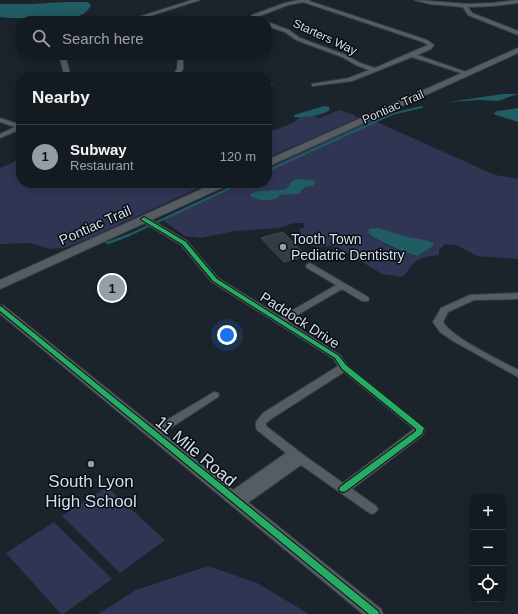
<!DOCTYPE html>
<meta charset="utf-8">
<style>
:root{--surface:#141b20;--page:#21282d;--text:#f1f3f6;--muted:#9da1a5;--line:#33393e;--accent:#949ea5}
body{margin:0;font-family:Arial,sans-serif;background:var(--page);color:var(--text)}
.controls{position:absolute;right:12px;bottom:12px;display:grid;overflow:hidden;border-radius:8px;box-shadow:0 2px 10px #0003}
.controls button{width:36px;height:36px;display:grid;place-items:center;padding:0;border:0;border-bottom:1px solid var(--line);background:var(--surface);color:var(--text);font:20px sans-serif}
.you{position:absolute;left:227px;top:335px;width:14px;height:14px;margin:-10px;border:3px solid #fff;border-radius:50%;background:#1a73e8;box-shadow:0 0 0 6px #1a73e833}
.badge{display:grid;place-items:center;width:26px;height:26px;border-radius:50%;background:var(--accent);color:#111;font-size:13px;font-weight:700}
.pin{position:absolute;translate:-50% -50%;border:2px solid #fff;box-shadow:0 1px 4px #0006}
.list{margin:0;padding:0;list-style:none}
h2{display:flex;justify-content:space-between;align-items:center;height:52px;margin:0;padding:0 16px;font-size:17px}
h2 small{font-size:13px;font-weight:400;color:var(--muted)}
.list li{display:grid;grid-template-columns:26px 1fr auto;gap:12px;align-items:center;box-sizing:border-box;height:64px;padding:0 16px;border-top:1px solid var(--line)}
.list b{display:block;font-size:15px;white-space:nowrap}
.list p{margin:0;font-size:13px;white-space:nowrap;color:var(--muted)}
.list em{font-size:13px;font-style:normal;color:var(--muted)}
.icon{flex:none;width:22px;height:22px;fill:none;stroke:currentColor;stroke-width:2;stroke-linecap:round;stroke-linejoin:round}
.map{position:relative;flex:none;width:518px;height:614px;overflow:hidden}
.search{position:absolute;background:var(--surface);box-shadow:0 2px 10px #0003;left:16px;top:16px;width:256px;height:44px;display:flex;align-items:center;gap:10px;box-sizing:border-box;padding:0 14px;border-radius:16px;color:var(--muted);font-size:15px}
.panel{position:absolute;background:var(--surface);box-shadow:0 2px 10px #0003;left:16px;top:72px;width:256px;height:116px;border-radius:16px}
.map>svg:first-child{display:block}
</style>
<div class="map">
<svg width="518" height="614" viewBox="0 0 518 614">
<rect width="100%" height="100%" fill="#1b242b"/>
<path fill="#313554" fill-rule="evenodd" d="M339,110L352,114L358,118L267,158V133L293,123L300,117L313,116L320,118Z
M370,120L377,122L495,175L518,179V259L477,256L456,245L445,244L439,250V255C429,256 419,257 412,265C408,270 407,273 402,277L382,274L339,248L330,246L318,247L306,242L299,235L300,229L305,227L303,223H295L278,228L235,231L201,238L185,236L165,222V217L237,183H267V169ZM291,182L312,186L305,187L299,194L280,195L265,190L278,191L286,189ZM378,228C397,235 416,238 433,246L418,256C403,254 379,242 368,233Z
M21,154V183H209L90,238L64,248L49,249L31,243L0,244V168L14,162Z
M107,487L165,540L120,573L62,516Z
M54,522L112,579L63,614H61L6,553Z
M208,566L257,583L309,614H98L136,590Z"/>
<path fill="#205c63" d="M64,2H88L91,5C82,26 40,19 22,18C15,18 7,18 0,17V4H32Z
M503,94H518L498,101L481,100L448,102Z
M324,106L330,107L329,111C318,116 306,118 294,117V115Z
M518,108V122L493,114L497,111Z
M297,179L313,180L315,183L313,186L305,187L299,194L280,195L278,198C269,201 259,201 250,196V194C262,188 274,192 286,189L291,182Z
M378,228L408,237L425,240L433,243V246L418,256C403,253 380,242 368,233L369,229Z"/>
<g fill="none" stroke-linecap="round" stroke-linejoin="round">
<path stroke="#205c63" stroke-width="2" d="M267,171L392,114L422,107
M127,236L241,183"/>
<path stroke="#205c63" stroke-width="2.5" d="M103,240L108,243L129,235"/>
</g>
<path fill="#313d42" stroke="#424b50" d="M283,232L306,256L284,262L261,238Z"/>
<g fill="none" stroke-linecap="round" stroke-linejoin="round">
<g stroke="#383f45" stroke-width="2">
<path id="minor" d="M192,0H200L134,21H126Z
M299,0H310L309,1L427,40L434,45L431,49L417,55L469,73L464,74L412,57L352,81L312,86V84L349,78L369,70L356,65L342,57L296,40L285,32L267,26V22L289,30L300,38L346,55L360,63L375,68L428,45L423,42L303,2L288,5L257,17L262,21H255L251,18L252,15L285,3Z
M414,0L468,4L493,3L518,0V3L493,6L468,7L472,13L518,31V35L468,15L463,7L430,4Z
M59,55H65L71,77H65Z
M178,59L183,60V69L178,77H172L177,69Z
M269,82L272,84L267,88V83Z
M0,118L21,125V129L0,138V134L15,127L0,122Z
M141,217H147L187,241L218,278L281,317L336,285L307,268L306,266L307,264L310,263L368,297L369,299L368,301H362L342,289L287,321L340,355L347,365L425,428L423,435L352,489L376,506L378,509L376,512L372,514L368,512L301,465L242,507L238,508L234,507L232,504L234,501L230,502L226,501L224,498L226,495L286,453L257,430L256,427V422L263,413L338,366L334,359L212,282L181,245L141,221L140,219ZM344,372L414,429L343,483L305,456L266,426V423L271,419Z
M518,293V299L474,300L448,312L443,322C452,338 500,360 518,370V377L453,341L440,332L433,322L441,308L470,295Z
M214,392L218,393L219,395L218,397L158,436H150L149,433L150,430Z"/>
</g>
<g stroke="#383f45" stroke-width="2">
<path id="tertiary" d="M0,305L4,306L381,609L383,614H363L0,314Z"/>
</g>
<g stroke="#383f45" stroke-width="2">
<path id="secondary" d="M518,48V53L267,167V160Z
M215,183H229L228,185L0,289V280Z"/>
</g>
<use href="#minor" fill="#555c62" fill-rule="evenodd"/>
<use href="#tertiary" fill="#555c62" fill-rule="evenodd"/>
<use href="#secondary" fill="#555c62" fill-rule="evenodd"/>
<g stroke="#070d13" stroke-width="2">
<path id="cycleway" d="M144,217L186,242L217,279L339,356L346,365L422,426L424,428L422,434L346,491L343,492L340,491L339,489L340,487L416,431V429L342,369L335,358L213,281L182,244L142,220L141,219Z
M0,306L2,307L378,611L379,614H369L325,578L0,311Z"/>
</g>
<use href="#cycleway" fill="#26ab63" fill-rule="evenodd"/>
</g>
<g fill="#949ea5" stroke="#070d13" stroke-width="1.5">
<circle cx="283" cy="247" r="4"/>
<circle cx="91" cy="464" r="4"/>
</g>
<g text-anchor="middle" stroke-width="3" stroke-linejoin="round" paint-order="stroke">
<g font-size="12" fill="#d5dfe7" stroke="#070d13">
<text transform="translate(325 37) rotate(25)" y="4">Starters Way</text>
<text transform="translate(393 107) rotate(-24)" y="4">Pontiac Trail</text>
</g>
<g font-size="14" fill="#d5dfe7" stroke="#070d13">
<text transform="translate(95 225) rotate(-24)" y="5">Pontiac Trail</text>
<text transform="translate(300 320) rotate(33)" y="5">Paddock Drive</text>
</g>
<g font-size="14" fill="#d5dfe7" stroke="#070d13" text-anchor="start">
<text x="291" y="244">Tooth Town<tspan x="291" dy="16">Pediatric Dentistry</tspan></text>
</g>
<g font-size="17" fill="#d5dfe7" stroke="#070d13">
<text transform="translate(196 451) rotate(40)" y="6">11 Mile Road</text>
</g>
<g font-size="17" fill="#d5dfe7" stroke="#070d13">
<text x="91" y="487">South Lyon<tspan x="91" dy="20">High School</tspan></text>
</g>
</g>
</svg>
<div class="controls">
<button>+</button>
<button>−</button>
<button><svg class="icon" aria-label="locate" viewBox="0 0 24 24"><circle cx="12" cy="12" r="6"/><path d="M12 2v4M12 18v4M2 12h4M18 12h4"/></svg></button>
</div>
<div class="you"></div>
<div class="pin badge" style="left:112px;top:288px">1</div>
<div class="search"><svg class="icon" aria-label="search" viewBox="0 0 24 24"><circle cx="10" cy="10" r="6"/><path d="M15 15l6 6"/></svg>Search here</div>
<section class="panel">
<h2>Nearby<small></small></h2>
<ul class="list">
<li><span class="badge">1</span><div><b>Subway</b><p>Restaurant</p></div><em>120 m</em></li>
</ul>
</section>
</div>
